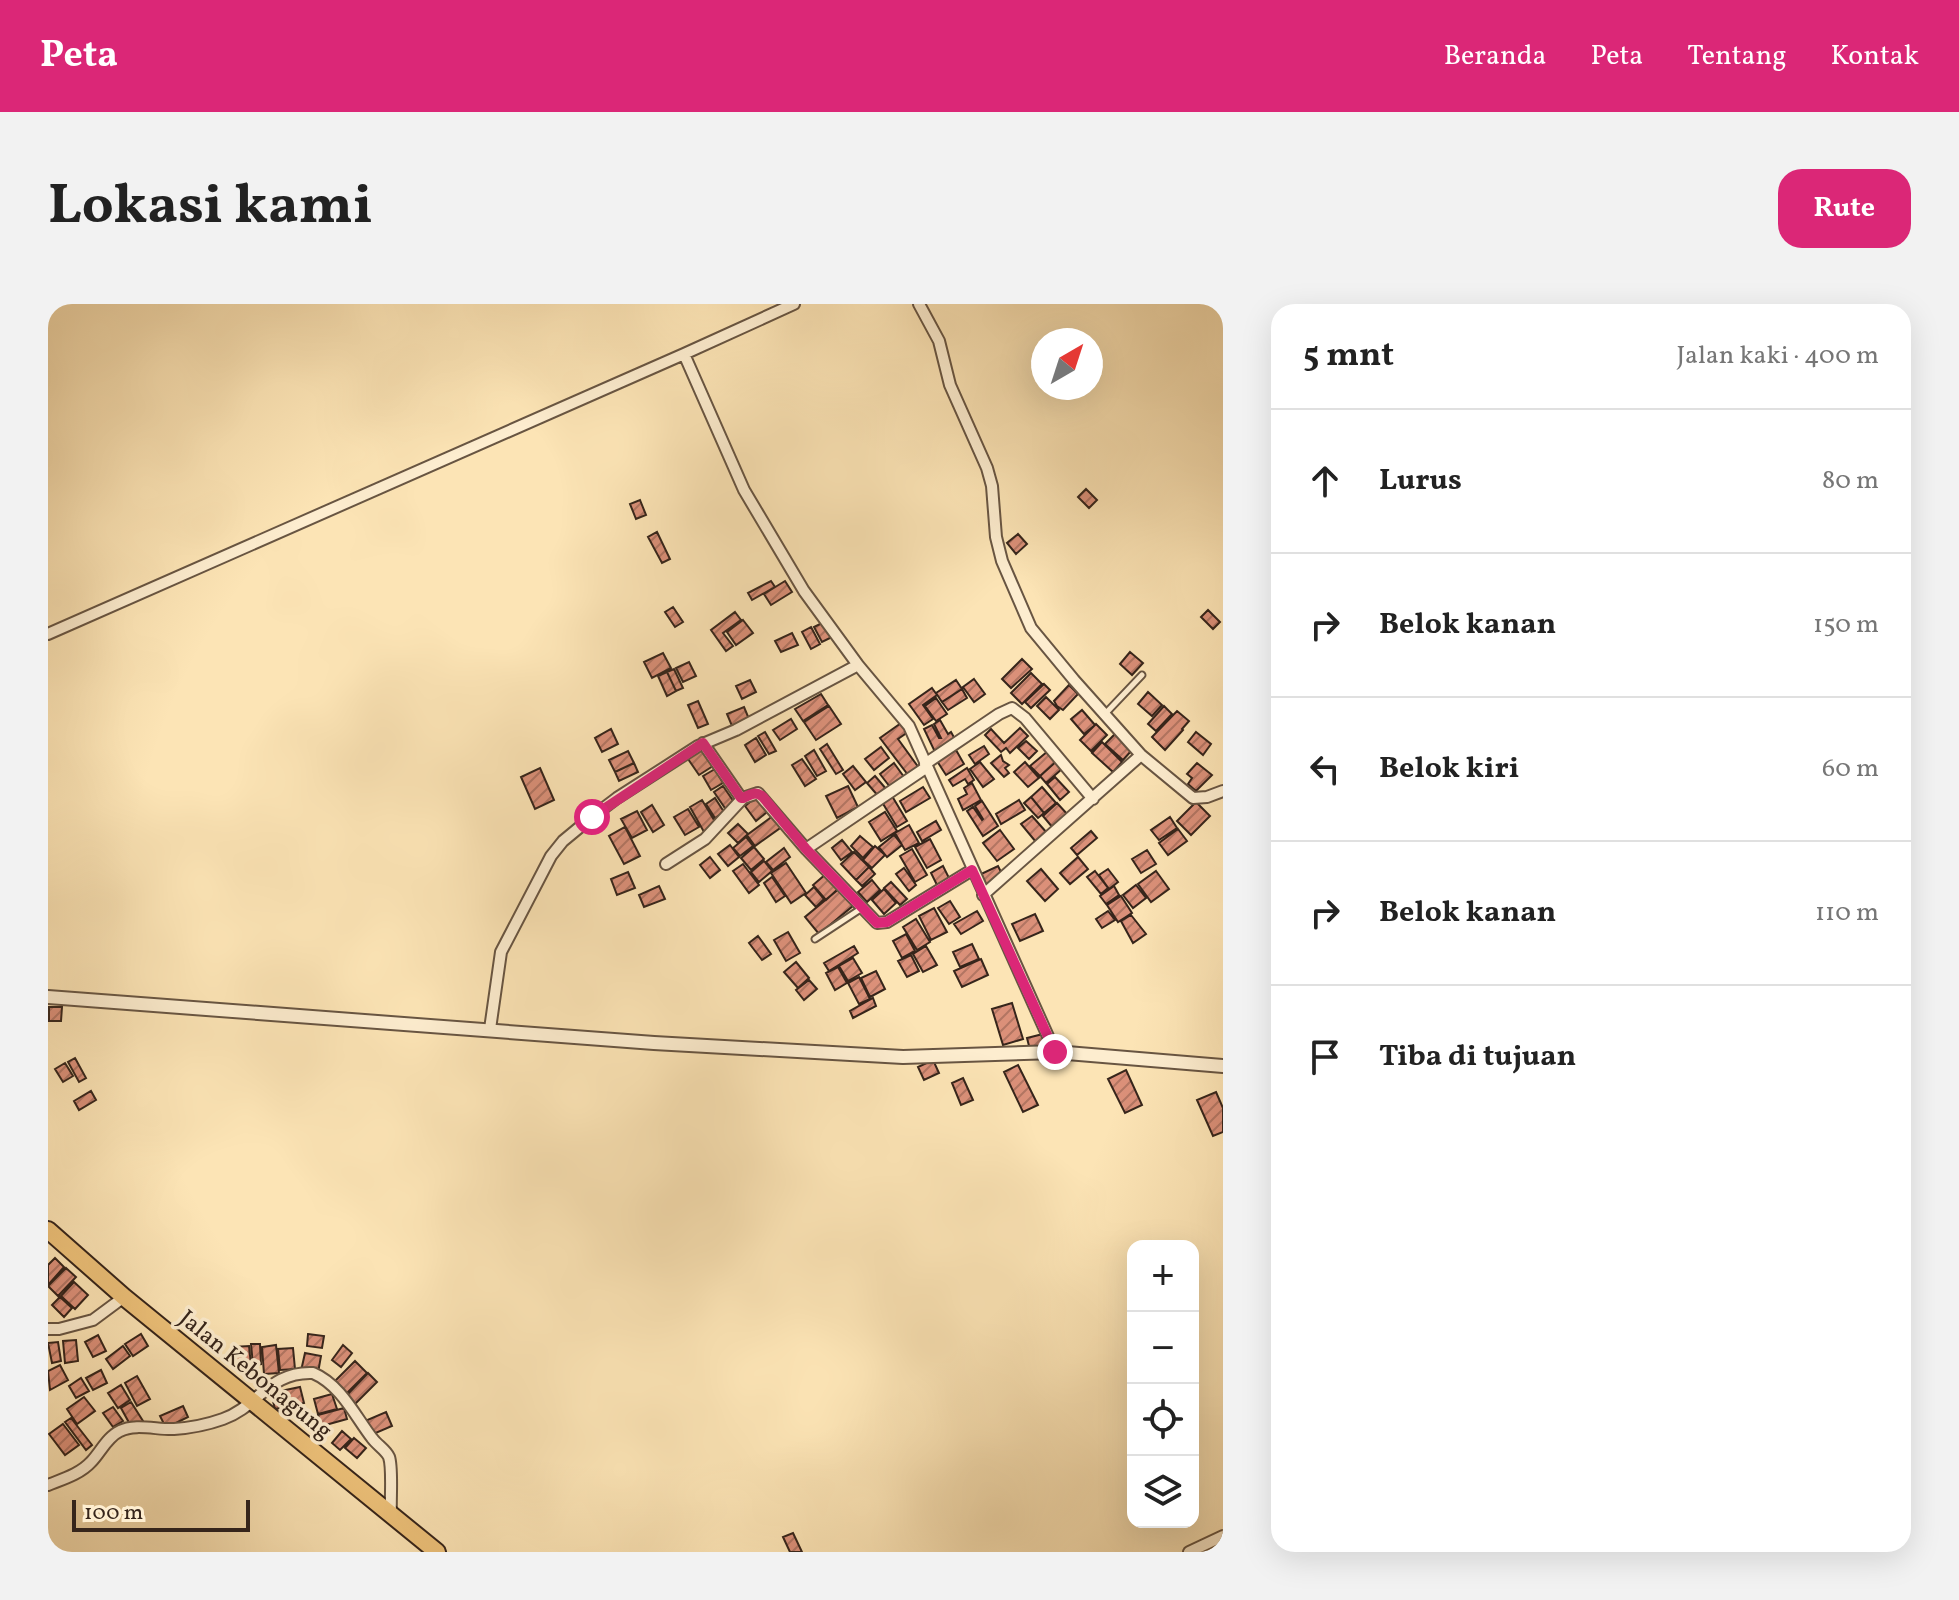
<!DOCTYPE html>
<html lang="id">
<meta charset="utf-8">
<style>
:root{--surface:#fff;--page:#f2f2f2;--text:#222;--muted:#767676;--line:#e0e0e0;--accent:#db2777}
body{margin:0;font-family:Vollkorn,serif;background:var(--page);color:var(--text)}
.controls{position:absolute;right:24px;bottom:24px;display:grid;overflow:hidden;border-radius:16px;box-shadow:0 8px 32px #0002}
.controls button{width:72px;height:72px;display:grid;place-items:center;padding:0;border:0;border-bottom:2px solid var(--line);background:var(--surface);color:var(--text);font:40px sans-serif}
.compass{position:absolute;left:983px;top:24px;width:72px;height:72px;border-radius:50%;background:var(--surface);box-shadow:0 8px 32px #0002;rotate:39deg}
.scale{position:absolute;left:24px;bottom:20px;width:178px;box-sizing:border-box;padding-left:8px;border:4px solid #36251b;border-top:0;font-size:22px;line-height:28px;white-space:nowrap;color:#36251b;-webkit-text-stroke:6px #fdedcf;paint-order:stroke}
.stop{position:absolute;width:24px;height:24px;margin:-18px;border:6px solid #db2777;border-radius:50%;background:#fff}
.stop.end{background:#db2777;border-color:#fff;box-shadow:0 2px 8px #0008}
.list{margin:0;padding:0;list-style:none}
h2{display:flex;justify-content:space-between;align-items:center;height:104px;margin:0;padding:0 32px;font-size:34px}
h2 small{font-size:26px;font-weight:400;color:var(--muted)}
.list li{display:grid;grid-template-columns:52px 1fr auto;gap:24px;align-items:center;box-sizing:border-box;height:144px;padding:0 32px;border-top:2px solid var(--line)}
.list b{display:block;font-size:30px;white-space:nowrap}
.list em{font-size:26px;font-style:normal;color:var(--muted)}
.icon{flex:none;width:44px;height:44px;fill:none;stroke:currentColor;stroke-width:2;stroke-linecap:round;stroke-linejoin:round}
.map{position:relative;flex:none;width:1175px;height:1248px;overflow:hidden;border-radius:24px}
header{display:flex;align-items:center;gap:48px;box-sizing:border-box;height:112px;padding:0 40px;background:var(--accent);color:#fff}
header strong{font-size:38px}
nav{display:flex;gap:44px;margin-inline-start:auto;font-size:28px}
.intro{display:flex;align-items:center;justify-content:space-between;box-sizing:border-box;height:192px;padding:0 48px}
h1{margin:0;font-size:56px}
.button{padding:20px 36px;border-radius:24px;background:var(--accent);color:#fff;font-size:28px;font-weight:700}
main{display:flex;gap:48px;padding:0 48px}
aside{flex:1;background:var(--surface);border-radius:24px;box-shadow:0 8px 32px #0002}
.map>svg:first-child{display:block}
</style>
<header>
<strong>Peta</strong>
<nav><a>Beranda</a><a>Peta</a><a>Tentang</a><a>Kontak</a></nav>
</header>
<div class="intro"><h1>Lokasi kami</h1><a class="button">Rute</a></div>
<main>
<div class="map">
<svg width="1175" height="1248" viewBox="0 0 1175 1248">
<defs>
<pattern id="building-hatch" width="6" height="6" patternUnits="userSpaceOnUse" patternTransform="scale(2)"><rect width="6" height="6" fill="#db9079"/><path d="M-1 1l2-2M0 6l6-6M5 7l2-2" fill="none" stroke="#b27562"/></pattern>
</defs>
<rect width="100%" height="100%" fill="#fce4b5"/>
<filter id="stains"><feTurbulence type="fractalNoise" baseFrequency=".0025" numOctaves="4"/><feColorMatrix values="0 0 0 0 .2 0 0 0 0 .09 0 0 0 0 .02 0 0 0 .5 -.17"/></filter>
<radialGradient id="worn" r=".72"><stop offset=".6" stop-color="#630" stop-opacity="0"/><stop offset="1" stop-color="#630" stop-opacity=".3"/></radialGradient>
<path fill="url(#building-hatch)" stroke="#36251b" stroke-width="2" d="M1038,185L1049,196L1041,204L1030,193Z
M592,196L598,211L588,215L582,200Z
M609,228L622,255L614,259L600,233Z
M970,230L979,240L968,250L959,239Z
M723,277L727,283L704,296L700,289Z
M737,277L744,288L723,301L716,290Z
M625,303L635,318L627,323L617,308Z
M1160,306L1172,318L1165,325L1153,313Z
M687,308L693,316L675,329L685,342L678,347L663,326Z
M695,316L705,329L688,341L679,328Z
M776,318L784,333L774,338L766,323Z
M763,323L772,340L763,345L754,328Z
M744,329L750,341L733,348L727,337Z
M1082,348L1095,359L1084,371L1072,360Z
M615,349L623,364L604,374L596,358Z
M974,355L984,365L963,384L954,375Z
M641,358L648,372L635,378L628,364Z
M626,365L635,384L628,387L619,368Z
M619,368L628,387L619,392L610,372Z
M983,369L994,380L974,400L963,389Z
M926,375L937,390L926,398L915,383Z
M702,376L708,388L694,395L688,382Z
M908,376L914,385L894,398L888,389Z
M996,380L1002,386L983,404L977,398Z
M1021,381L1030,390L1015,406L1009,402L1006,397Z
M884,384L889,391L875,401L885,415L876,421L861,400Z
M914,385L919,394L900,406L894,398Z
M1100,388L1114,401L1104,412L1090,400Z
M773,390L780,401L755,417L747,405Z
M998,393L1011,406L1002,415L989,402Z
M888,394L899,410L888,417L877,402Z
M650,397L660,420L650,424L640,401Z
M781,402L793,420L768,436L756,418Z
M1116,402L1124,410L1108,427L1100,420Z
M696,403L701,415L684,422L679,410Z
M1034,406L1047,421L1036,430L1023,415Z
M1129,407L1141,417L1134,425L1135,426L1117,446L1104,433Z
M743,415L749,425L732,436L725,426Z
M892,416L900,430L903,428L908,437L887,448L876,425L884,421L891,434H893L886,420Z
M853,419L860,428L850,435L871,464L860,471L832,434Z
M1048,420L1059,431L1043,447L1032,436Z
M972,424L980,432L962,449L958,444L953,448L937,431L943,425L956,439Z
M563,425L570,440L554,448L547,434Z
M717,428L728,447L721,450L710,432Z
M1148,428L1163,440L1155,451L1140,438Z
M1067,430L1084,446L1075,456L1057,440Z
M708,434L718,451L707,458L697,441Z
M978,437L989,447L981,455L970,444Z
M1054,438L1074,458L1065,468L1044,449Z
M779,440L795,466L788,470L772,445Z
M653,442L665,462L651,471L638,452Z
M936,442L941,450L927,460L921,451Z
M833,443L841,454L826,466L817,455Z
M766,446L778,467L769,472L757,452Z
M908,446L916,460L898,471L889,457Z
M580,447L586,459L567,468L561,456Z
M1000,447L1011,455L992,472L982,462Z
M953,451L955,457L961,461L957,464L961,469L956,473L943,459Z
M754,455L768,475L757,482L744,461Z
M1011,455L1015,464L998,479L992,472Z
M932,458L946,475L935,483L922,465Z
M977,458L991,474L980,483L966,468Z
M586,459L590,468L571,477L567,468Z
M846,459L856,473L842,483L832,470Z
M1149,459L1164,471L1148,487L1140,480L1144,474L1139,470Z
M805,462L818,478L807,486L795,470Z
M492,464L506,496L487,505L473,473Z
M919,464L926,476L920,480L917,475L905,482L901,476Z
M667,465L675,479L663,486L655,472Z
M827,472L839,486L831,493L819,479Z
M1007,473L1021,488L1012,496L999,480Z
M924,479L933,496L915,506L910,495L919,490L916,484Z
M675,482L688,501L679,507L666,488Z
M800,482L810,503L789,514L778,492Z
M875,483L882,494L858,508L852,497Z
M994,483L1008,499L996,509L983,493Z
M844,492L859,517L849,523L834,498Z
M708,493L719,508L708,517L697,502Z
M983,493L996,509L990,514L976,499Z
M667,494L676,508L667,514L658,500Z
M654,496L669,521L656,528L642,503Z
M971,496L977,506L953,520L948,510Z
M934,497L950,522L935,532L919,507L925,503L934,516L935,515L927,502Z
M1148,498L1162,512L1143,531L1129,517Z
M1009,499L1020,511L1005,524L995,512Z
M604,501L616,521L605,528L593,508Z
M640,505L651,523L637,531L626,513Z
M589,507L599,526L584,534L573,515Z
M837,508L849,527L833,537L821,518Z
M726,511L735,522L707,542L699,531Z
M984,512L999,529L988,538L973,520Z
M1122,513L1129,524L1111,536L1103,526Z
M888,517L893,526L874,537L869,528Z
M690,520L700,530L690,539L680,529Z
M861,521L871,539L857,546L847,529Z
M577,523L592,552L576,560L561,532Z
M1130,525L1139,537L1120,551L1111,539Z
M952,526L966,545L949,557L935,539Z
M1043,527L1049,534L1029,551L1023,544Z
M846,531L854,541L839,553L831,543Z
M812,532L825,543L815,554L803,542Z
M698,533L705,542L692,552L685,544Z
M882,535L893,556L879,564L867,543Z
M794,536L804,548L793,556L784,544Z
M682,541L691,553L680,562L670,550Z
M827,542L837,551L824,564L815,556Z
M706,543L716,555L703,566L693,554Z
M736,544L742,553L725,566L718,558Z
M864,545L879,571L867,578L852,552Z
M1099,546L1108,560L1093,569L1084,555Z
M806,548L821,563L808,576L793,560Z
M662,553L672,566L662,574L652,561Z
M1030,553L1040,565L1022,580L1012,569Z
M716,557L724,567L711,578L703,568Z
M738,559L758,589L743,599L723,569Z
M695,560L711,581L701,589L685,567Z
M895,562L903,578L891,585L883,569Z
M950,562L955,572L937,582L931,571Z
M821,563L827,570L814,582L808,576Z
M856,564L868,581L861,587L848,570Z
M993,565L1010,585L997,597L979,577Z
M1060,565L1070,578L1061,585L1051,571Z
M1047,567L1060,584L1053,590L1039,573Z
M1108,567L1121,585L1103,598L1090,580Z
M580,568L587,584L569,591L563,575Z
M778,570L791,584L778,596L765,581Z
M724,573L737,592L728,598L716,579Z
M824,576L832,586L819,598L810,588Z
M843,578L859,595L852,601L836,584Z
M1088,581L1098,594L1085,604L1075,591Z
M611,582L617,595L596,603L591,591Z
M1066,582L1071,591L1058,600L1052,592Z
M766,583L776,595L768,603L757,591Z
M792,584L806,601L771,630L757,613Z
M836,585L848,599L836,610L824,596Z
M1073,592L1084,609L1070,618L1059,601Z
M902,597L912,613L901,620L890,604Z
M886,604L899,628L883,636L871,612Z
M929,607L935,617L913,630L906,620Z
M1060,607L1067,616L1054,624L1048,615Z
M987,610L995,627L972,637L964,620Z
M1083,611L1098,630L1085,639L1073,617Z
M868,615L882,638L869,646L855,623Z
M740,628L752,649L738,657L726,636Z
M858,630L867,647L854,654L845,637Z
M710,632L723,650L714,656L701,639Z
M924,640L931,655L912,663L905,648Z
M806,642L810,649L781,667L776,659Z
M878,642L889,661L875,668L865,650Z
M863,651L871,667L859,673L850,657Z
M805,654L814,669L800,677L791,662Z
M933,655L940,671L914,683L906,667Z
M748,658L761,674L750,684L736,668Z
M790,663L799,679L787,686L778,669Z
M828,667L837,685L822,693L813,674Z
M811,673L822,695L811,700L800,679Z
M761,676L769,685L756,696L748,686Z
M825,694L828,702L805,714L802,707Z
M964,699L975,735L955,741L944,705Z
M1,703H14L13,717H1Z
M995,730L998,741L982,746L979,734Z
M27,754L38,774L31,778L20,758Z
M885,756L891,769L876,776L870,763Z
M17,759L25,772L15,778L7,765Z
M970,761L990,801L975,808L956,768Z
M1078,766L1094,801L1077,809L1060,775Z
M915,774L925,796L913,801L904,779Z
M43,787L48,796L31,806L26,797Z
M1168,788L1175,804V828L1165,832L1149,796Z
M7,954L16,963L0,981V961Z
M18,964L28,973L10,992L0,982Z
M26,978L40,991L27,1005L13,992Z
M12,993L24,1004L16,1013L4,1001Z
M93,1030L100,1042L85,1052L77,1040Z
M260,1030L276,1032L274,1044L259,1042Z
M50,1031L58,1047L45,1053L37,1038Z
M28,1036L30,1057L17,1059L15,1037Z
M10,1038L13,1057L4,1059L0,1039Z
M203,1040H212L213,1060L205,1061Z
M228,1041L231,1069L216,1070L214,1043Z
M295,1041L304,1049L293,1063L284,1056Z
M75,1042L82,1052L65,1065L58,1055Z
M201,1042L203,1061L186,1062L185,1043Z
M245,1044L247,1065L232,1066L230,1045Z
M257,1049L273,1052L270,1069L253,1067Z
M307,1057L319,1069L297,1091L285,1079Z
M12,1061L20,1076L2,1086L0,1067Z
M53,1066L59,1079L45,1086L38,1074Z
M320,1069L329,1078L306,1101L298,1092Z
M89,1072L102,1095L89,1102L77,1079Z
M33,1074L41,1087L28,1094L21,1082Z
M73,1081L82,1096L70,1104L60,1089Z
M252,1083L256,1099L227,1105L223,1089Z
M284,1090L289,1105L270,1110L266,1095Z
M36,1093L47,1107L29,1120L19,1105Z
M83,1098L95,1117L84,1124L73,1104Z
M135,1102L140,1113L118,1124L112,1112Z
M65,1103L75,1117L65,1123L55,1109Z
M296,1104L299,1115L274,1122L270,1111Z
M338,1108L344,1122L323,1131L317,1117Z
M23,1114L44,1141L38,1146L17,1118Z
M15,1120L31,1141L17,1151L1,1130Z
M294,1127L303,1135L292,1146L284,1139Z
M306,1134L318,1144L309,1154L297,1144Z
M745,1229L754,1248H742L735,1233Z"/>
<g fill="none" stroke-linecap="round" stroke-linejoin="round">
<g stroke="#685542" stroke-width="9">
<path id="service" d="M1057,410L1094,371
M767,635L814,604"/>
</g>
<g stroke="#685542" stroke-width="14">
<path id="minor" d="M871,0L891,37L902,81L939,164L944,182L948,233L954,257L983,324L1026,376L1093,451
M636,50L696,186L756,287L810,361L861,422L1007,748
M0,330L636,50L746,0
M655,439L693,494H695L710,489L758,545L829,619L839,618L924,566
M877,460L951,410L964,404L977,414L1045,495
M758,545L879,463
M618,560L657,535L695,494
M935,591L1093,451L1145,494L1159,493L1175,487
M442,725L453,648L503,552L515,537L544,513L569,494L650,442L688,426L810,361
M0,1025H11L45,1016L76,993
M0,1181C15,1175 32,1170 43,1158C52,1149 59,1133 72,1127C87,1119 110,1126 126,1125C141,1124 161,1120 175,1115C210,1103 221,1067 265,1069C293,1081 307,1112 324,1134C329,1141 338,1146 341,1153C345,1164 342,1197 343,1210
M1141,1248L1175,1232"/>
</g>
<g stroke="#685542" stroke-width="16">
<path id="tertiary" d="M0,693L606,739L855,753L1007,748L1175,762"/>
</g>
<g stroke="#36251b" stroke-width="20">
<path id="primary" d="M0,926L76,993L389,1248"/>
</g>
<use href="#service" stroke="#fdedcf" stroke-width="5"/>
<use href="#minor" stroke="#fdedcf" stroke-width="10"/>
<use href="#tertiary" stroke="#fdedcf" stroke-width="12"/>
<use href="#primary" stroke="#eec27a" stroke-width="16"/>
</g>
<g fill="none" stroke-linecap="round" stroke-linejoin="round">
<path stroke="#db2777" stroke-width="10" d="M544,513L655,439L693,494H695C703,490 708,487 715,493L758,545L829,619L839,618L924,566L1007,748"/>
</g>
<g text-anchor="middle" stroke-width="7" stroke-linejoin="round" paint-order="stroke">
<g font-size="24" fill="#36251b" stroke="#fdedcf">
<text transform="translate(208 1070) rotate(39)" y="8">Jalan Kebonagung</text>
</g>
</g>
<rect width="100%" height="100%" filter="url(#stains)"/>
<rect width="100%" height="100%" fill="url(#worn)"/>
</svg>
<div class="controls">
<button>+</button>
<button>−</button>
<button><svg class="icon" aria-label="locate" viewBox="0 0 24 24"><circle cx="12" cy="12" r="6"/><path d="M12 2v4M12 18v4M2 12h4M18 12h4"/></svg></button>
<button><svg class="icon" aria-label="layers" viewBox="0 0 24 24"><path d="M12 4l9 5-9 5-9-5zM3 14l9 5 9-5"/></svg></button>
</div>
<svg class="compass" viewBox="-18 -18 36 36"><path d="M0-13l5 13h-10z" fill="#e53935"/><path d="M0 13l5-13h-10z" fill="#767676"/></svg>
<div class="scale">100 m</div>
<div class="stop" style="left:544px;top:513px"></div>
<div class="stop end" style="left:1007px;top:748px"></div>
</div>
<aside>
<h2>5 mnt<small>Jalan kaki · 400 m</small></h2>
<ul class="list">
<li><svg class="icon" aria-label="ahead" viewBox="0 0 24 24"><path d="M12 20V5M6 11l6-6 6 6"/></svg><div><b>Lurus</b></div><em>80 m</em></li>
<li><svg class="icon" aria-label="right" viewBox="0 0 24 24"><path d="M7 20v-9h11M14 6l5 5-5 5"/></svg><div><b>Belok kanan</b></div><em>150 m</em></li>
<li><svg class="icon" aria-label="left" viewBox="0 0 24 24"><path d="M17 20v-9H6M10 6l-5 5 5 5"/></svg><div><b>Belok kiri</b></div><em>60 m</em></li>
<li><svg class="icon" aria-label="right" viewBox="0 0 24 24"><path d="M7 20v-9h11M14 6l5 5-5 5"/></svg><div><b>Belok kanan</b></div><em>110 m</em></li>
<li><svg class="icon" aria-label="arrive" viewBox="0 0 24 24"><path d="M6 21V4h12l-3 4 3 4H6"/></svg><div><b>Tiba di tujuan</b></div></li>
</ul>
</aside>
</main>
